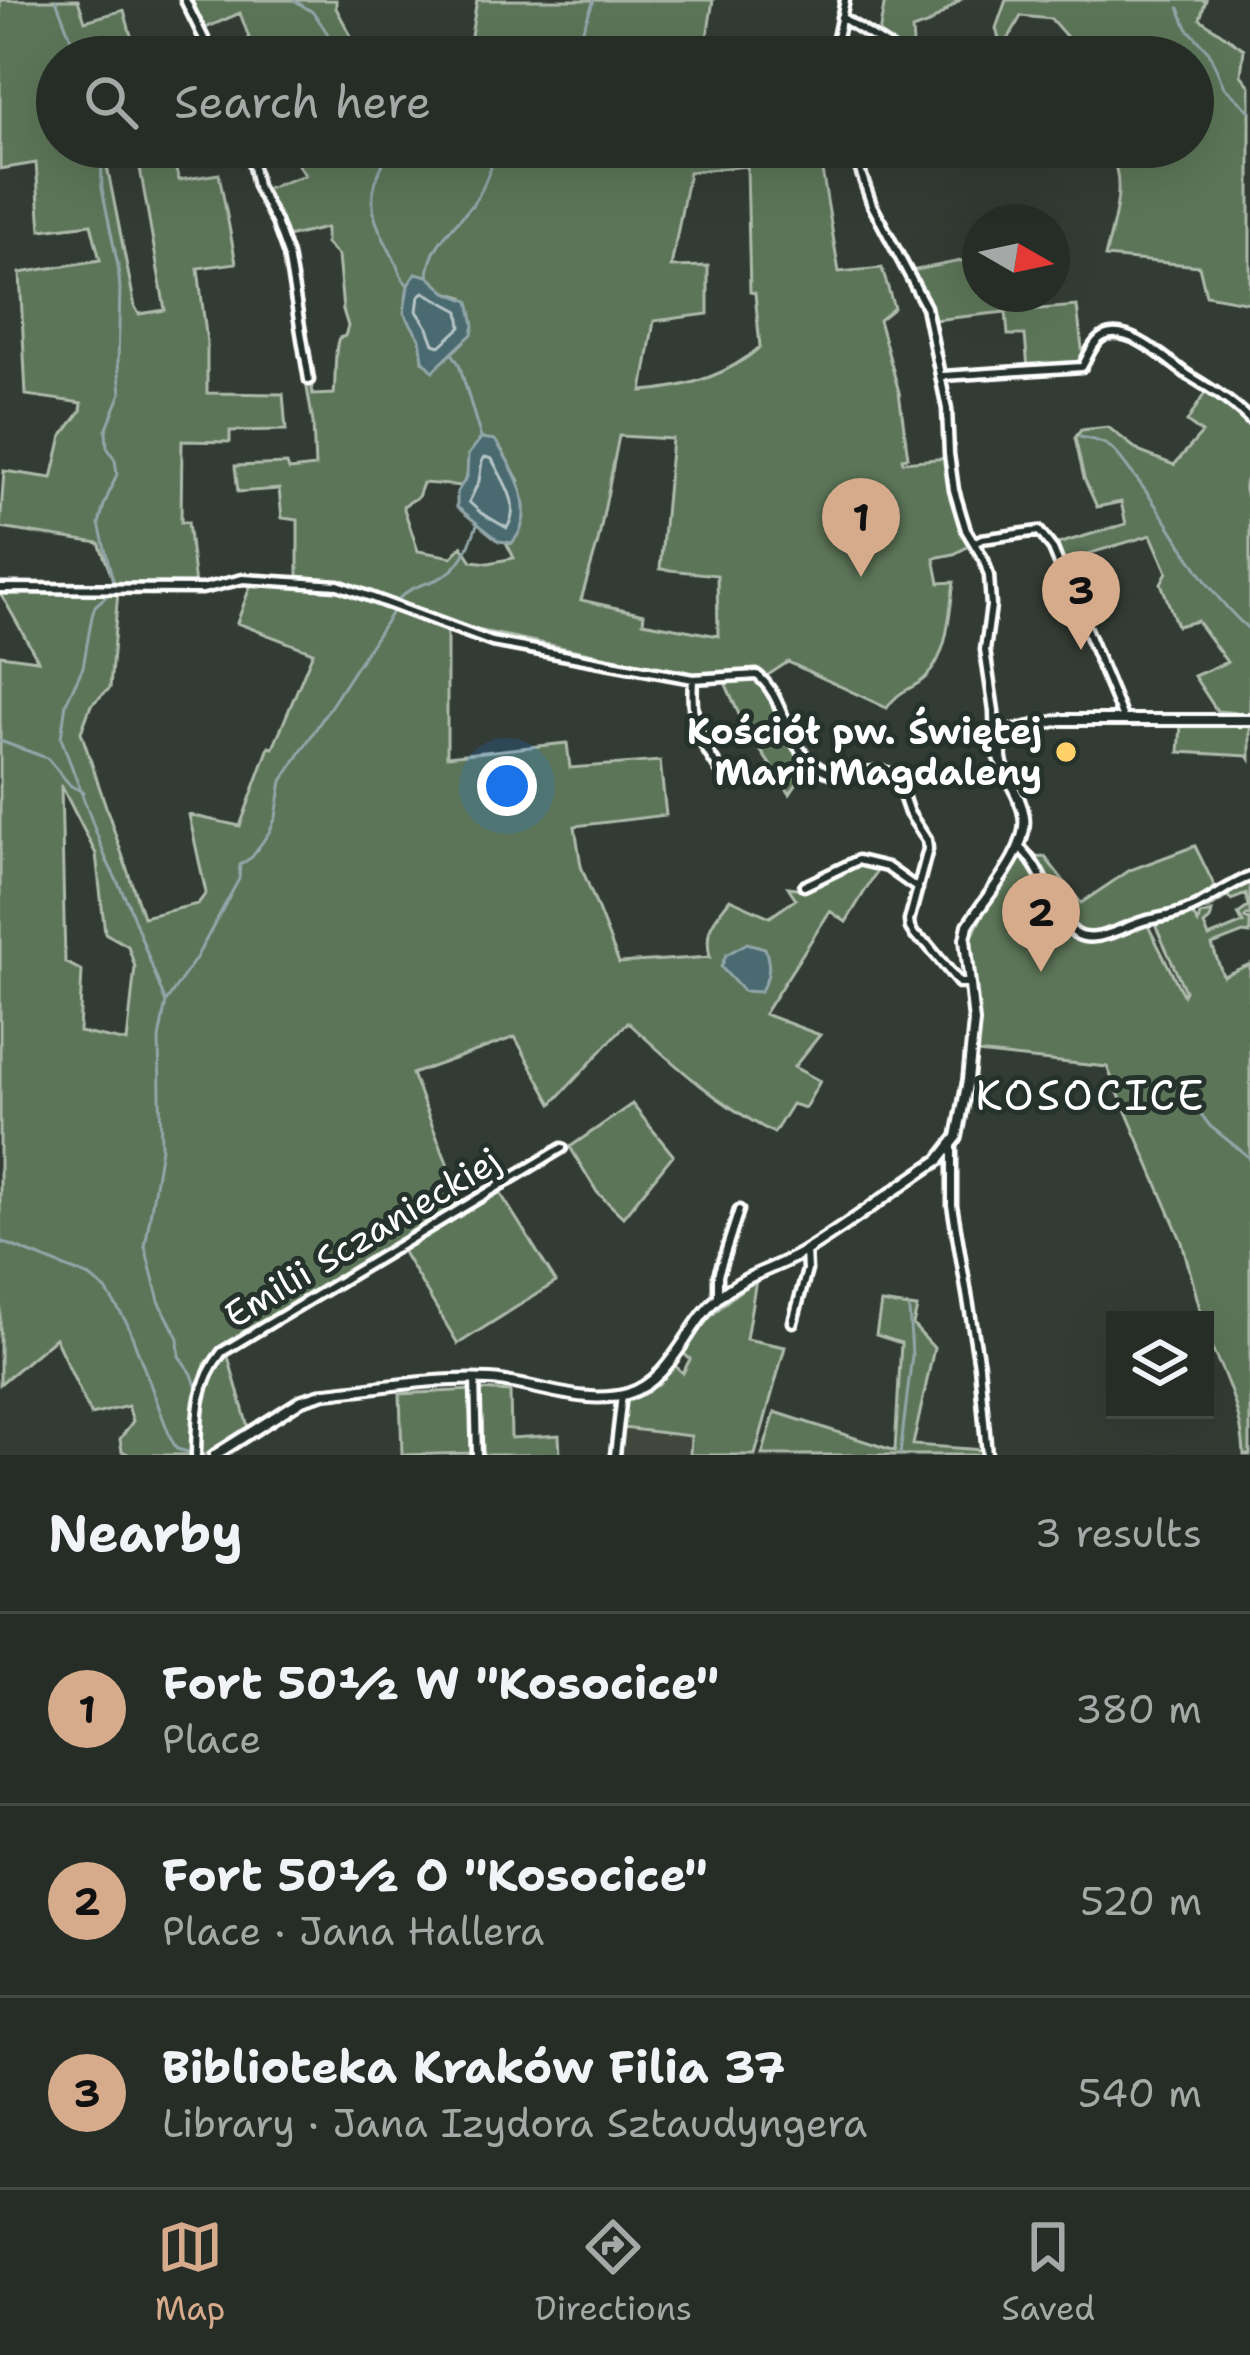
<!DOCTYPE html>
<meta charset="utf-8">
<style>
:root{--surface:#262d27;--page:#323933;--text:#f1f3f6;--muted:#a4a8a7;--line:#424944;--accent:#d6ab8b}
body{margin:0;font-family:"Shantell Sans",sans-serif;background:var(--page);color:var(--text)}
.controls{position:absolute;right:36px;bottom:36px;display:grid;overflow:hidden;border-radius:0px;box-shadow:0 12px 48px #0002}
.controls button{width:108px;height:108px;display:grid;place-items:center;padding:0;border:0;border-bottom:3px solid var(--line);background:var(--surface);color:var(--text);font:60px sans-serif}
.compass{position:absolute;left:962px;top:204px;width:108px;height:108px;border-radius:50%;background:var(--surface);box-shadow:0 12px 48px #0002;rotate:99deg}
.you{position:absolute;left:507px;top:786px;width:42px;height:42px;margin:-30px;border:9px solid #fff;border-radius:50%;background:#1a73e8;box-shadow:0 0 0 18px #1a73e833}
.badge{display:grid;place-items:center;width:78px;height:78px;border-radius:50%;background:var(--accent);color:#111;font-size:39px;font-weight:700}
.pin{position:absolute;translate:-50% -99px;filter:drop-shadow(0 3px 6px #0008)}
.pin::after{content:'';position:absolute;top:63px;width:42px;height:36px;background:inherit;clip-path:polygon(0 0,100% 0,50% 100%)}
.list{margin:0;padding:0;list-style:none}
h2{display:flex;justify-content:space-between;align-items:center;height:156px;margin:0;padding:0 48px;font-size:51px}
h2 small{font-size:39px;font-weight:400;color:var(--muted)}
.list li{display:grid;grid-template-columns:78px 1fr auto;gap:36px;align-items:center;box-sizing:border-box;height:192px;padding:0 48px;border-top:3px solid var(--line)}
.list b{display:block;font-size:45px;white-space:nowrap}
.list p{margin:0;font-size:39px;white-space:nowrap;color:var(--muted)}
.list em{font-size:39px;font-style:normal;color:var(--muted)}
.icon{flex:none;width:66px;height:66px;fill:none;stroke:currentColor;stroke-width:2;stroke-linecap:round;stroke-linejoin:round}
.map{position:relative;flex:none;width:1250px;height:1455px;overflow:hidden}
.search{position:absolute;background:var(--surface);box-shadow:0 12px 48px #0002;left:36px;right:36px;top:36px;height:132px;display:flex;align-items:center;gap:30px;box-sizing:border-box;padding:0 42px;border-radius:66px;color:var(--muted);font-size:45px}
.sheet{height:732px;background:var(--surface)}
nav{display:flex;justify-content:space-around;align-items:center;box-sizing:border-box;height:168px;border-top:3px solid var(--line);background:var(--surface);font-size:33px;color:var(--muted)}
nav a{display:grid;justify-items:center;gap:6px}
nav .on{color:var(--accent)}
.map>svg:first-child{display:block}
</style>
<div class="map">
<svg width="1250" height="1455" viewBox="0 0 1250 1455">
<rect width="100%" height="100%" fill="#333c34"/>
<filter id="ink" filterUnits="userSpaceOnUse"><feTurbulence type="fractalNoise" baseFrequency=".00833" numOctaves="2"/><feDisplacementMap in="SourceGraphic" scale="24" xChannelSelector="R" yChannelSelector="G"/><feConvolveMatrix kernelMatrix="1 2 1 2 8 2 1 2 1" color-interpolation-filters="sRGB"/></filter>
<g filter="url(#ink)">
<path fill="#43473d" d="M625,1429L691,1436L690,1455H623Z"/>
<path fill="#5c7459" stroke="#aebaac" stroke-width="3" fill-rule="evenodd" d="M0,0H78L85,21L124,10L137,57H57V147H169L179,180L219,174L236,263L198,268L207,343V393L283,394L286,430L230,431V442L182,441L181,522H188L195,586L114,582L99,543L0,528L4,471L52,478L62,436L81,411L82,403L26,395L20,273L100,260L91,224L41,230L36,163L0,169ZM138,157L165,310L139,314L135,307L106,161Z
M187,0H336V8L359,51L372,44L393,57H256L240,13L201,30Z
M477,0H713L704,56L707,57H464L471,36Z
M885,0H960L929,24L912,30L914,57L878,40Z
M1006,0H1206L1200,19L1244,49L1241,75L1250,86V303L1206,295L1199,266L1105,257C1111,231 1123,196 1116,169C1114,158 1105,153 1097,147H1193V57H1082L1069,49L1060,54L1057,49L1042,47L1044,44L1055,39L1061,41L1066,36L1051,19L1021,16L1002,50L996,28Z
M252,147H786L788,167L821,164L839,272L882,268L894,308L879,320L899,392L908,457L902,458L903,462L947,458L959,522L969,546L954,554L934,558L939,583L954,582C949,613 949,654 926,677C912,691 900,688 887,708L788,662L765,677L758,671L691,674L453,625L336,580L298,576V520L282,518L279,489L238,492L235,466L287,464L289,470L315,467L313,423L306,382H311L313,395L334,394C336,379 334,347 339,338L345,336L348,326L343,310L338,256L326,244V228L287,237L265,189L305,175L292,156L258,164ZM747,166L750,292L755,293L760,347C727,376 686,388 642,391L654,321L708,314V266L671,267L689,172ZM428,276L446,292L463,297L423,360L420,339L404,307ZM619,436L672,439L660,569L717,575L718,636L643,622L644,614L581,600L598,542ZM500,447L519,481L512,543L507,544L514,558L489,563L472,561L462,546L452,557L418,551L403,506L418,497L423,483L463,486L470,466L468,455Z
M980,257V294H1012L1015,311L1077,306L1083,357L1078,365L1028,369L1025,335H1008L1006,312L933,320L928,297L911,271Z
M1208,388L1250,424C1250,437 1250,452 1250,465C1247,481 1240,488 1250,502V714L1217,711L1194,676L1227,662L1197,621L1177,626L1161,583L1167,572L1151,535L1061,562L1054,545L1126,524L1121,502L1097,507L1084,478L1075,438L1081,430L1108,427L1140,452L1174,465L1202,433L1187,422Z
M251,584L335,589L447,632V756L567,743L570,768L660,761L666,815L575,826L581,866L619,963L710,957C704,928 713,922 730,899L770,917L796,899L788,887L804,889L858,861L880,866L846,922L830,911L764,1014L820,1035L794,1067L820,1081L805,1108L792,1104L774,1133C719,1105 673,1064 628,1022L552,1104L515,1037L412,1074L451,1173L445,1180L456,1207L220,1349L205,1364L196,1409L193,1455H130L122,1451L120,1439L133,1421L128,1406L91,1415L55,1338L0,1384V655L38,660L1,594L118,591L110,688L91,705L81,732L143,917L198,904L206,893L189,815L240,826L269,747L273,748L313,652L237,623ZM61,785L96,854L105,933L128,946L135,967L127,1042L79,1032L82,971L65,962Z
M756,677C781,701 783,741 810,764L790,794L744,726L724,680Z
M1181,725H1250V759L1248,756L1179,752Z
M1195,846L1215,887C1190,908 1171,906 1145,920L1183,995L1185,991L1156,927L1157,924L1192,914L1198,923L1200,915L1212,912L1210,920L1204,925L1209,937L1243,923L1238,914L1248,907L1246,894L1231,900L1228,896L1208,909L1198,910L1224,892L1250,879V916L1247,915L1245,918L1250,920V934L1243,933L1212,945L1223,976L1250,964V1455H1244C1243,1429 1235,1401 1225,1377C1217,1357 1206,1342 1205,1320H1203L1182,1242L1107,1067L976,1053L970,941L986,907L1021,858L1045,857L1081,903L1130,870Z
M632,1104L673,1155L623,1217L597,1192L570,1147Z
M499,1191L556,1282L458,1344L401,1249Z
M756,1280L746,1339L785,1347L755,1455H690L691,1436L622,1428L625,1397L645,1390L671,1362L683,1373L690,1359L682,1352C704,1322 724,1300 756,1280Z
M881,1303L917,1308L913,1325L934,1348L913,1445L983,1450V1455H762L775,1412L895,1451L901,1343L876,1335Z
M227,1353L248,1427L205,1455H198C199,1418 198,1379 227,1353Z
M472,1390L475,1453L402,1455L400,1394Z
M479,1390L510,1392L511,1438L559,1435L560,1455H480Z"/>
<path fill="#496b70" stroke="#92a6a9" stroke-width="3" d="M416,273L428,276L446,292L469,301L474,325L472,334L433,371L423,360L420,339L404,313L408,285Z
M481,438L495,440C514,469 540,512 512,543L499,541L457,507V492L467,477L468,455Z
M747,943L765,948C771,967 770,976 760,992L743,991L721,967L726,955Z"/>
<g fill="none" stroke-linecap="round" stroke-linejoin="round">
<path stroke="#b6c4c6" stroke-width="3" d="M424,292L459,311L461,327L440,346L434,344L428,328L417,311L419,296Z
M485,457L492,459C503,482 522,503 507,528L481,513L469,502L479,481L482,461Z"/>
<path stroke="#92a6a9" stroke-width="3" d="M56,0L71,39L70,57
M294,0L314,13L343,57
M1179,8L1187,28L1209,52L1224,87L1250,111
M572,57L594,0
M101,147L102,189L118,266L120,289L118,363L121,393L106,430L107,447L115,460L117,474L104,505L99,524L113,581
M385,147C387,162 378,170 375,184C367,215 382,234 394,259C400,270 398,276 408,285
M428,276C430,244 453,229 472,205C483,192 487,176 493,161L524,147
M452,353L459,364L481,438
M1080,437C1089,439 1099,440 1107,445C1117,451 1124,463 1132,473C1173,523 1200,588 1250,630
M110,593L95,606L92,616L83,667L66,703L61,738L106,859L128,903L165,1001
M397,601C410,586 421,586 438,579C461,569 469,547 477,525
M0,741L47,758L71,786L83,792
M1185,1093L1210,1126L1250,1158
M0,1241L90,1277L106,1290L127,1323L171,1439L177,1449L188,1452
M190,1455L197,1389L192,1374L179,1356L178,1338L159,1301L145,1247L161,1148L159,1039L166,1002L196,958L239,879L240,865L252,857L270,831L276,817L282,781L392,612
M900,1455L912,1355L909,1310"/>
<g stroke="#fff" stroke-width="15">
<path id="minor" d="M185,0L213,57
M841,17L905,57
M833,57L845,0
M249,147L257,186L276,222L288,255L309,380
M852,147L872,205L926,307L947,409L949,454L954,490L966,530L984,560L989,576L991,606L985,650L994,711L995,751L1000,762
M943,376L1082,367C1088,357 1093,341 1104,336C1129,324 1169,362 1188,375C1211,389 1231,401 1250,420
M974,543L982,539L1039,531L1053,549L1123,718
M0,588L202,589L243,579L338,585L492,642L693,679L757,675C787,698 783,748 821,769C845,783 870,763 896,775L909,813L927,840L928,849L909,921L910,928L915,936L927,944L959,983H969
M693,679C690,727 699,739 725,778
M1019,847C1044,868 1053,915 1075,933C1094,947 1128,924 1147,920C1163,917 1178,915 1192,908C1213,899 1229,884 1250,877
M804,886L858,860L887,867L918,889
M952,1146V1205L979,1365L987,1455
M718,1298V1275L739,1210
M793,1322L807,1270L806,1250
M475,1380L477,1455
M196,1455C197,1415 196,1384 222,1352L562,1148
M615,1455L622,1395"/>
</g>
<g stroke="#fff" stroke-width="16">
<path id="tertiary" d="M215,1455L302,1400L325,1393C377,1388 440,1377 490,1380C535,1383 582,1406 627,1394C672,1381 687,1324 720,1296C743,1276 776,1268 802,1253C849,1225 893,1190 939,1160L957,1137L968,1080L974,1022L965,939L968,925C985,897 1029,851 1024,817C1020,784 985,764 1010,731L1061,720H1250"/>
</g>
<use href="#minor" stroke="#26332d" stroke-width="6"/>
<use href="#tertiary" stroke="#26332d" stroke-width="8"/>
</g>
</g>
<circle fill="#ffd166" stroke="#26332d" stroke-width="4.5" cx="1066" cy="752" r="12"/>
<g text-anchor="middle" stroke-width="10" stroke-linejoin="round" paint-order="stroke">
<g font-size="36" font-weight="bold" fill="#fff" stroke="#26332d" text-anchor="end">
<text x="1042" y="744">Kościół pw. Świętej<tspan x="1042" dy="41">Marii Magdaleny</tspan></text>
</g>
<g font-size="36" fill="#fff" stroke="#26332d">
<text transform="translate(362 1237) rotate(-31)" y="13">Emilii Sczanieckiej</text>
</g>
<g font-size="42" letter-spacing="3" fill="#fff" stroke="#26332d">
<text x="1091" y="1110">KOSOCICE</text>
</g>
</g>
</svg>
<div class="controls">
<button><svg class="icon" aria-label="layers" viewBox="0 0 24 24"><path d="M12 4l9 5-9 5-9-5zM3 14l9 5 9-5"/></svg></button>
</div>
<svg class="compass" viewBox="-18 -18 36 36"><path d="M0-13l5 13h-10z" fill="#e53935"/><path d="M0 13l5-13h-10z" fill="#a4a8a7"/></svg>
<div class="you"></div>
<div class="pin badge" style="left:861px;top:577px">1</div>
<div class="pin badge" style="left:1041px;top:972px">2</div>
<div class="pin badge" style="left:1081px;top:650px">3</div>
<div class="search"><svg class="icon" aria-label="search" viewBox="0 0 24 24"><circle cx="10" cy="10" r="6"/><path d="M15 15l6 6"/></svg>Search here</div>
</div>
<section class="sheet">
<h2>Nearby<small>3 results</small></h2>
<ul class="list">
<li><span class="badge">1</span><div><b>Fort 50½ W &quot;Kosocice&quot;</b><p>Place</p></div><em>380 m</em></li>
<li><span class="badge">2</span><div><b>Fort 50½ O &quot;Kosocice&quot;</b><p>Place · Jana Hallera</p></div><em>520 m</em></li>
<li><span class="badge">3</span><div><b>Biblioteka Kraków Filia 37</b><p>Library · Jana Izydora Sztaudyngera</p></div><em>540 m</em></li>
</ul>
</section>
<nav>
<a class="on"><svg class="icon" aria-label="map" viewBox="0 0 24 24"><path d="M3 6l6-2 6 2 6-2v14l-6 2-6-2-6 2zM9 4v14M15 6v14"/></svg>Map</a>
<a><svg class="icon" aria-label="directions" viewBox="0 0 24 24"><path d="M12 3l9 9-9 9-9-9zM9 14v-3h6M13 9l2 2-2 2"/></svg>Directions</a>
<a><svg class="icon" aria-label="saved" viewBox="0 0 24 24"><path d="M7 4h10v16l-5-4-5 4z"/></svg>Saved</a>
</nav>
